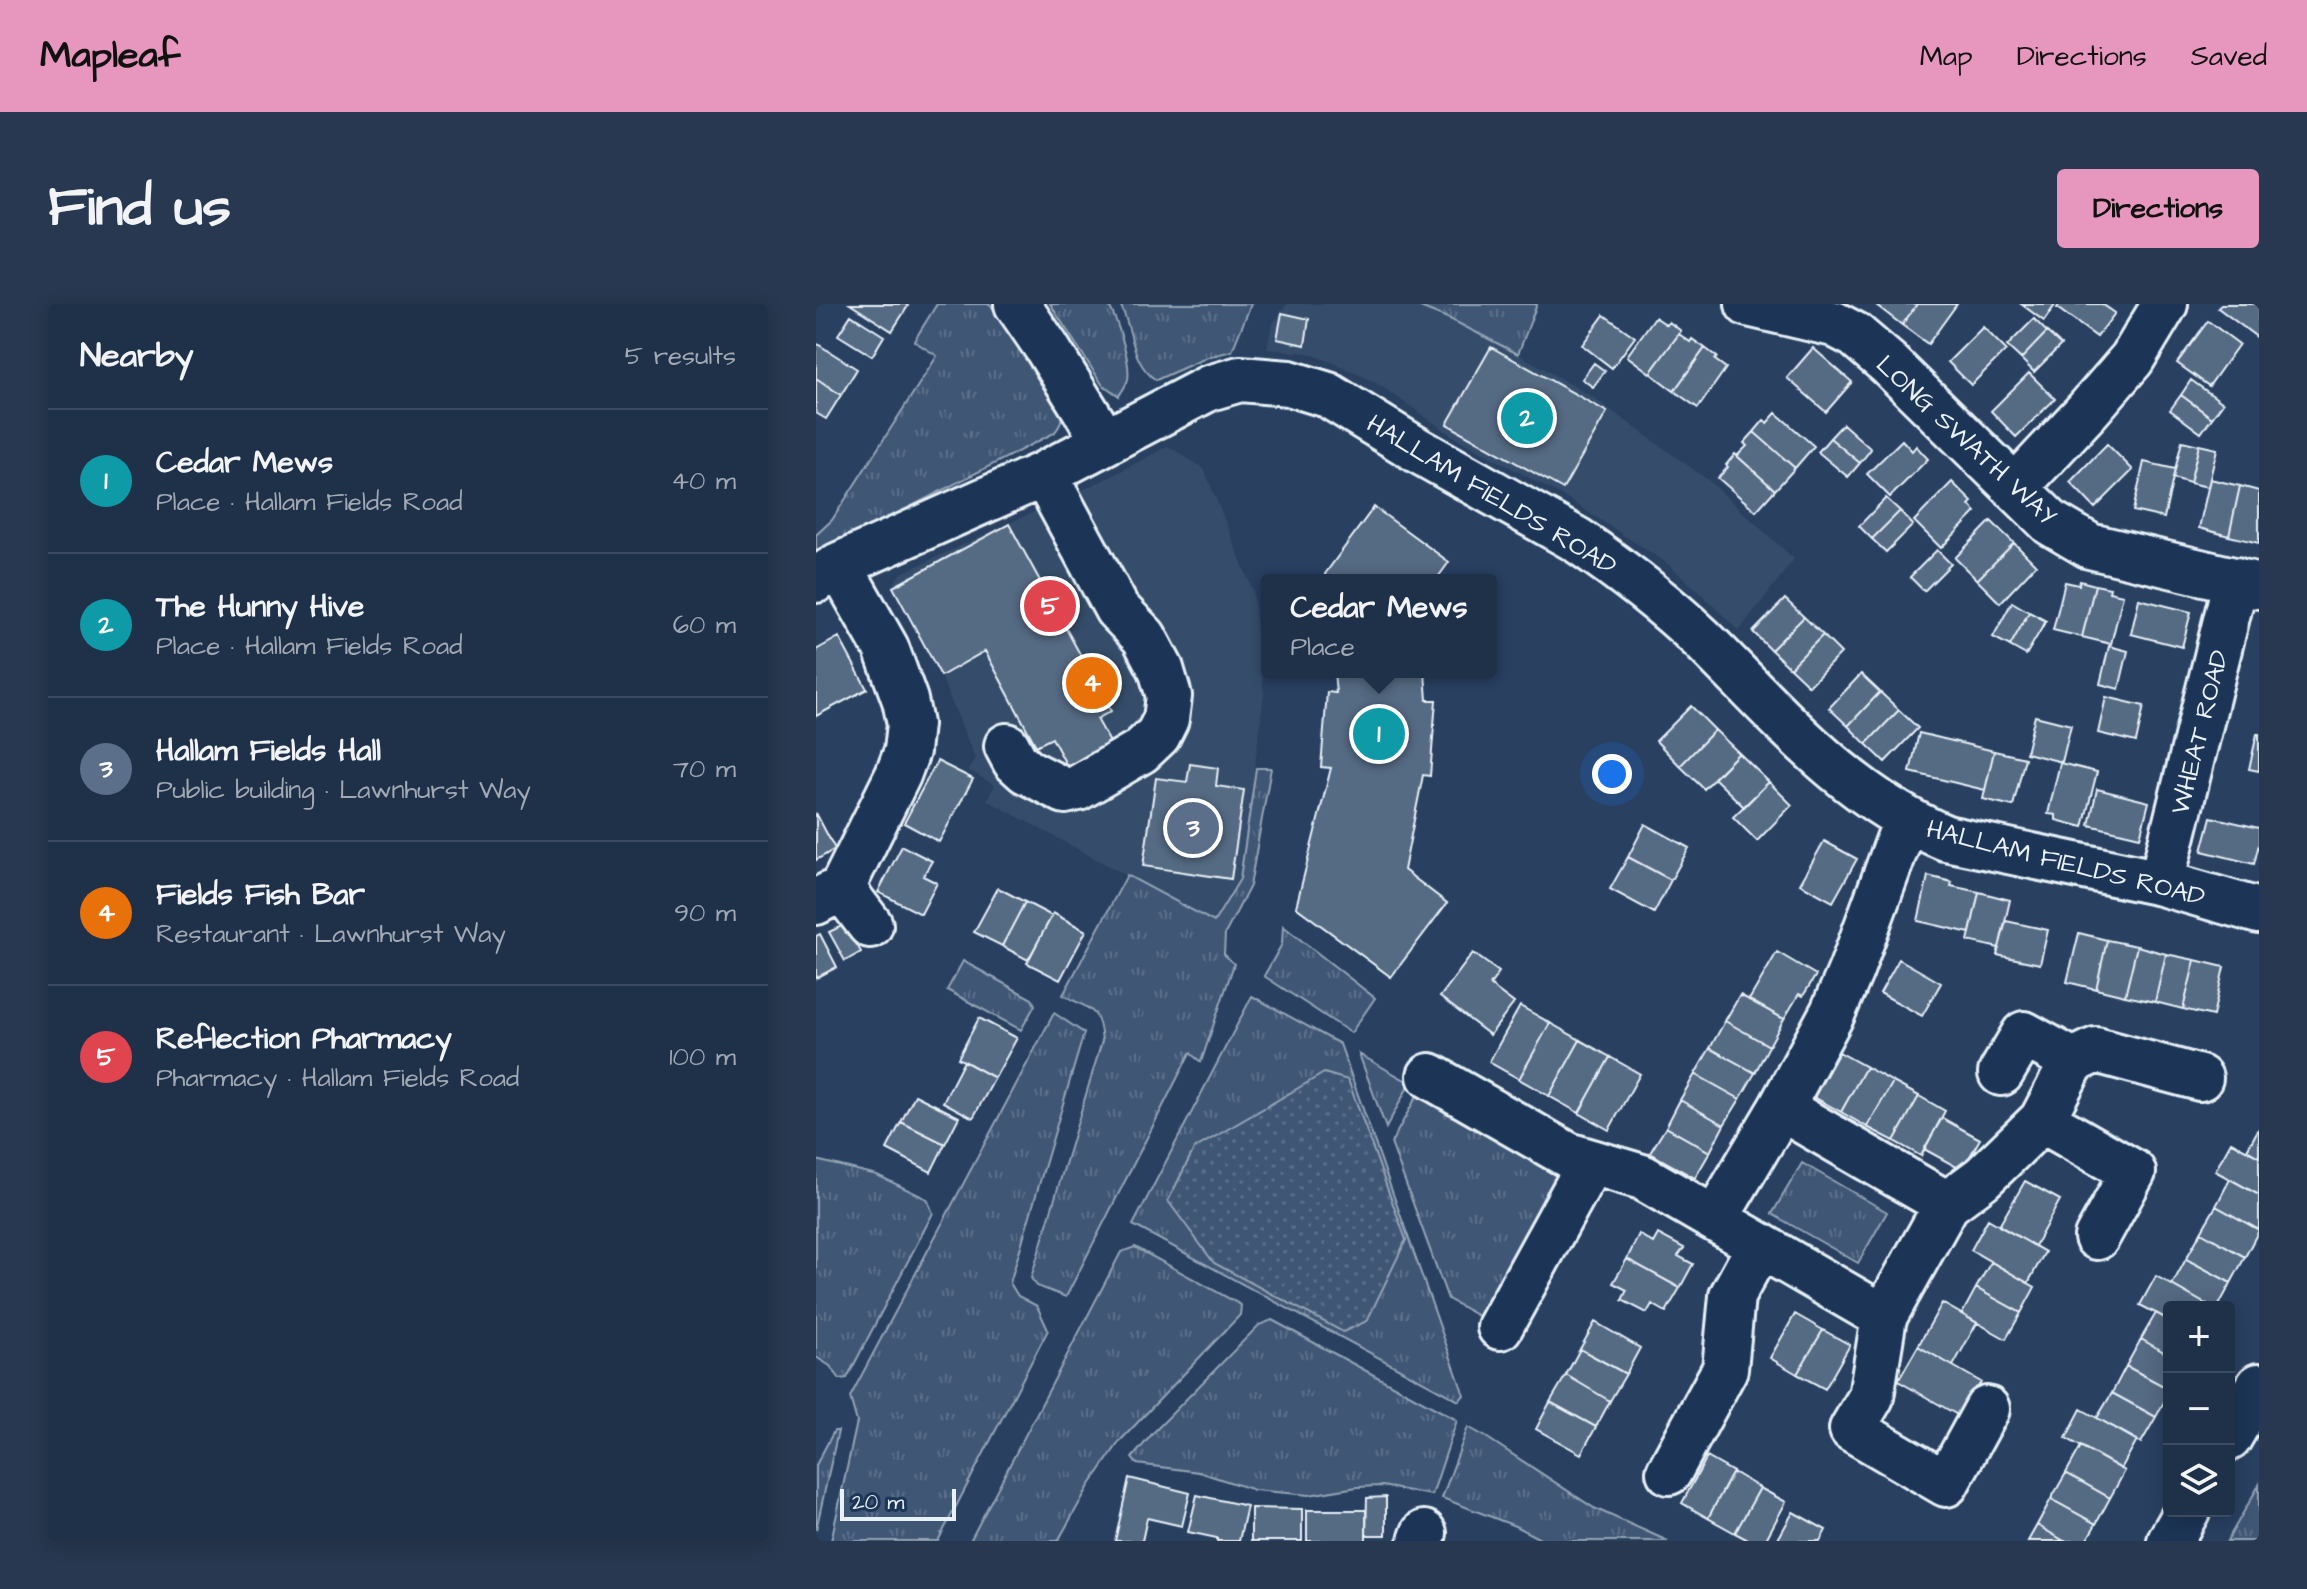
<!DOCTYPE html>
<meta charset="utf-8">
<style>
:root{--surface:#1f3049;--page:#273850;--text:#f1f3f6;--muted:#a1a9b4;--line:#3c4b61;--accent:#e797bd}
body{margin:0;font-family:"Architects Daughter",sans-serif;background:var(--page);color:var(--text)}
.controls{position:absolute;right:24px;bottom:24px;display:grid;overflow:hidden;border-radius:8px;box-shadow:0 4px 20px #0003}
.controls button{width:72px;height:72px;display:grid;place-items:center;padding:0;border:0;border-bottom:2px solid var(--line);background:var(--surface);color:var(--text);font:40px sans-serif}
.scale{position:absolute;left:24px;bottom:20px;width:116px;box-sizing:border-box;padding-left:8px;border:4px solid #e8f1f8;border-top:0;font-size:22px;line-height:28px;white-space:nowrap;color:#e8f1f8;-webkit-text-stroke:6px #1d3557;paint-order:stroke}
.you{position:absolute;left:796px;top:470px;width:28px;height:28px;margin:-20px;border:6px solid #fff;border-radius:50%;background:#1a73e8;box-shadow:0 0 0 12px #1a73e833}
.badge{display:grid;place-items:center;width:52px;height:52px;border-radius:50%;background:var(--accent);color:#fff;font-size:26px;font-weight:700}
.pin{position:absolute;translate:-50% -50%;border:4px solid #fff;box-shadow:0 2px 8px #0006}
.popup{position:absolute;left:445px;top:270px;width:236px;height:104px;box-sizing:border-box;display:grid;place-content:center;border-radius:8px;background:var(--surface);filter:drop-shadow(0 2px 6px #0005);font-size:26px;white-space:nowrap;color:var(--muted)}
.popup b{font-size:30px;color:var(--text)}
.popup::after{content:'';position:absolute;left:50%;top:100%;margin-left:-16px;border:16px solid transparent;border-top-color:var(--surface)}
.list{margin:0;padding:0;list-style:none}
h2{display:flex;justify-content:space-between;align-items:center;height:104px;margin:0;padding:0 32px;font-size:34px}
h2 small{font-size:26px;font-weight:400;color:var(--muted)}
.list li{display:grid;grid-template-columns:52px 1fr auto;gap:24px;align-items:center;box-sizing:border-box;height:144px;padding:0 32px;border-top:2px solid var(--line)}
.list b{display:block;font-size:30px;white-space:nowrap}
.list p{margin:0;font-size:26px;white-space:nowrap;color:var(--muted)}
.list em{font-size:26px;font-style:normal;color:var(--muted)}
.icon{flex:none;width:44px;height:44px;fill:none;stroke:currentColor;stroke-width:2;stroke-linecap:round;stroke-linejoin:round}
.map{position:relative;flex:none;width:1443px;height:1237px;overflow:hidden;border-radius:8px}
header{display:flex;align-items:center;gap:48px;box-sizing:border-box;height:112px;padding:0 40px;background:var(--accent);color:#111}
header strong{font-size:38px}
nav{display:flex;gap:44px;margin-inline-start:auto;font-size:28px}
.intro{display:flex;align-items:center;justify-content:space-between;box-sizing:border-box;height:192px;padding:0 48px}
h1{margin:0;font-size:56px}
.button{padding:20px 36px;border-radius:8px;background:var(--accent);color:#111;font-size:28px;font-weight:700}
main{display:flex;gap:48px;padding:0 48px}
aside{flex:1;background:var(--surface);border-radius:8px;box-shadow:0 4px 20px #0003}
.map>svg:first-child{display:block}
</style>
<header>
<strong>Mapleaf</strong>
<nav><a>Map</a><a>Directions</a><a>Saved</a></nav>
</header>
<div class="intro"><h1>Find us</h1><a class="button">Directions</a></div>
<main>
<aside>
<h2>Nearby<small>5 results</small></h2>
<ul class="list">
<li><span class="badge" style="background:#0f9aa8">1</span><div><b>Cedar Mews</b><p>Place · Hallam Fields Road</p></div><em>40 m</em></li>
<li><span class="badge" style="background:#0f9aa8">2</span><div><b>The Hunny Hive</b><p>Place · Hallam Fields Road</p></div><em>60 m</em></li>
<li><span class="badge" style="background:#5c6f8a">3</span><div><b>Hallam Fields Hall</b><p>Public building · Lawnhurst Way</p></div><em>70 m</em></li>
<li><span class="badge" style="background:#e8710a">4</span><div><b>Fields Fish Bar</b><p>Restaurant · Lawnhurst Way</p></div><em>90 m</em></li>
<li><span class="badge" style="background:#e0444e">5</span><div><b>Reflection Pharmacy</b><p>Pharmacy · Hallam Fields Road</p></div><em>100 m</em></li>
</ul>
</aside>
<div class="map">
<svg width="1443" height="1237" viewBox="0 0 1443 1237">
<defs>
<pattern id="grass-tufts" width="24" height="20" patternUnits="userSpaceOnUse" patternTransform="scale(2)"><rect width="24" height="20" fill="#415774"/><path d="M3 7l-1-3M5 7V3M7 7l1-3M15 17l-1-3M17 17v-4M19 17l1-3" fill="none" stroke="#5c7089"/></pattern>
<pattern id="park-dots" width="8" height="8" patternUnits="userSpaceOnUse" patternTransform="scale(2)"><rect width="8" height="8" fill="#415774"/><path d="M2 2h.1M6 6h.1" fill="none" stroke="#5c7089" stroke-width="1.8" stroke-linecap="round"/></pattern>
</defs>
<rect width="100%" height="100%" fill="#294061"/>
<filter id="ink" filterUnits="userSpaceOnUse"><feTurbulence type="fractalNoise" baseFrequency=".0125" numOctaves="2"/><feDisplacementMap in="SourceGraphic" scale="16" xChannelSelector="R" yChannelSelector="G"/><feConvolveMatrix kernelMatrix="1 2 1 2 8 2 1 2 1" color-interpolation-filters="sRGB"/></filter>
<g filter="url(#ink)">
<path fill="#364d6b" d="M471,0H597L634,15L702,50L775,92L892,176L978,255L923,327L876,281L849,258L752,195L640,134L562,80L523,61L491,49L451,45L456,21Z
M352,142L388,165L437,287L448,390L424,575L398,619L171,496L179,481L152,466L159,454L125,372L77,283L81,274L86,269L292,174Z"/>
<path fill="url(#grass-tufts)" stroke="#94a4b6" stroke-width="2" d="M121,0H174L244,103C247,114 246,120 238,129L0,251V231L16,216L121,52L98,37Z
M234,0H292C301,15 315,57 312,75C311,80 306,87 303,92L286,80Z
M304,0H435L416,47L392,53L340,76C314,58 318,27 304,0Z
M597,0H721L702,50L634,15Z
M440,464H455L434,582L409,630L408,650L418,660L385,758L374,749L250,993L221,982L215,974L286,737C283,702 274,706 247,691L311,571L398,618L424,575Z
M467,622L559,694L535,729L448,672L466,640Z
M147,657L216,695L219,701L205,726L131,686Z
M436,692L524,740L648,1091L643,1097L317,921Z
M238,709L268,729L194,979L202,992L221,1002L232,1026L122,1237H15L41,1118L34,1093Z
M543,750L594,779L570,824Z
M605,784L756,867L673,1018L632,995L575,839Z
M0,856L61,871L111,895L117,909L31,1074L24,1075L14,1062L0,1053Z
M986,859L1071,908L1042,959L956,910Z
M319,943L425,1001L424,1011L304,1137L273,1182L242,1237H154L305,948Z
M456,1016L641,1116L616,1191L566,1182L541,1183L493,1191L438,1186L383,1168L321,1160L316,1154L337,1129L443,1021Z
M652,1123L670,1133L778,1204L852,1237H728L699,1222L626,1194Z
M18,1127H22L0,1226V1161Z
M1443,1181V1234L1441,1237H1411Z"/>
<path fill="url(#park-dots)" stroke="#94a4b6" stroke-width="2" d="M508,769L532,776L590,936L551,1017L527,1028L398,959L352,897L378,845Z"/>
<path fill="#556a83" stroke="#e8f1f8" stroke-width="2" d="M34,0H89L92,2L76,27Z
M1061,0H1101L1086,21L1060,1Z
M1101,0H1141L1112,40L1086,21Z
M1205,0H1238L1239,1L1228,17Z
M1244,0H1286L1299,9L1281,33L1241,4Z
M1405,0H1443L1442,34L1402,4Z
M466,9L493,15L489,41L461,35Z
M35,11L68,32L56,52L22,31Z
M788,11L819,33L796,64L766,41Z
M839,13L851,21L853,18L865,27L834,69L811,52Z
M1218,15L1231,28L1205,55L1191,42Z
M1392,17L1423,40L1393,82L1361,59Z
M1167,23L1190,46L1155,81L1132,58Z
M1231,28L1245,41L1218,68L1205,55Z
M863,30L874,38L876,35L889,44L858,87L834,69Z
M0,39L41,65L25,91L0,74Z
M675,43L791,108L747,185L631,120Z
M889,44L901,53L899,56L910,64L882,104L858,87Z
M997,44L1036,78L1010,108L971,74Z
M778,59L789,67L777,83L766,75Z
M1213,69L1239,95L1200,133L1175,107Z
M0,74L25,91L10,115L0,109Z
M1375,76L1407,99L1396,114L1365,91Z
M1365,91L1396,114L1385,129L1354,106Z
M960,109L998,142L979,164L938,128L948,116L951,119Z
M1027,120L1055,145L1044,159L1014,134Z
M938,128L979,164L959,186L921,152L931,142L928,139Z
M1014,134L1044,159L1032,173L1002,148Z
M1086,136L1096,147L1100,142L1112,155L1074,193L1051,170Z
M1366,137L1383,141L1374,179L1357,174Z
M1291,140L1317,166L1279,204L1254,178Z
M1383,141L1401,145L1392,183L1374,179Z
M919,150L959,186L940,207L902,174L912,163L910,161Z
M1328,158L1359,165L1348,214L1317,207Z
M1394,175L1424,182L1413,232L1383,224Z
M1136,178L1156,198L1153,201L1160,208L1125,244L1098,217Z
M1424,182L1443,187V239L1413,232Z
M1070,194L1084,207L1056,235L1043,222Z
M558,203L633,258L620,276H510L509,270Z
M1084,207L1097,221L1070,248L1056,235Z
M1175,217L1198,239L1161,276L1139,254Z
M193,220L295,407L281,415L296,442L253,466L236,434L220,442L169,347L125,372L77,283Z
M1198,239L1220,261L1184,299L1161,276Z
M1121,246L1135,260L1108,287L1094,273Z
M1264,277L1279,281L1266,333L1237,326L1249,278L1263,281Z
M1279,281L1294,284L1293,288L1307,291L1295,340L1266,333Z
M969,295L988,313L955,346L937,328Z
M1323,295L1375,308L1366,343L1315,330Z
M1196,298L1213,308L1194,342L1177,333Z
M1213,308L1230,317L1210,351L1194,342Z
M988,313L1007,331L974,364L955,346Z
M1007,331L1025,349L993,382L974,364Z
M23,333L51,385L0,412V346Z
M1293,342L1312,347L1303,385L1284,380Z
M518,368H609L611,396H620L614,472L607,471L588,566L631,599L575,673L480,603L515,464L505,463L511,388L520,389Z
M1045,370L1064,388L1032,422L1013,404Z
M1064,388L1083,406L1050,440L1032,422Z
M1290,393L1328,402L1320,438L1282,429Z
M875,402L899,426L864,462L840,437Z
M1083,406L1102,424L1069,458L1050,440Z
M1219,412L1255,421L1246,458L1210,449Z
M899,426L923,449L888,485L864,462Z
M1103,429L1178,447L1169,486L1094,468Z
M1441,430H1443V467L1433,465Z
M1178,447L1209,454L1197,502L1167,495Z
M923,449L953,478L928,503L898,474Z
M121,457L157,475L123,538L88,519Z
M1244,459L1281,468L1267,523L1240,516V511L1232,510Z
M374,460L402,464L400,482L428,486L415,575L327,562L340,474L371,478Z
M953,478L976,501L941,537L917,513Z
M1281,485L1333,498L1324,533L1273,521Z
M0,509L19,545L0,556Z
M1395,513L1443,524V540L1438,560L1386,547Z
M829,520L873,544L855,576L812,553Z
M1008,537L1041,555L1017,598L984,580Z
M86,542L116,557L107,572L121,579L105,610L62,588Z
M812,553L855,576L838,609L794,585Z
M1112,572L1136,578L1135,582L1163,588L1154,629L1102,617Z
M182,584L209,598L186,642L158,628Z
M1163,588L1194,596L1183,644L1152,637Z
M209,598L236,612L212,656L186,642Z
M237,609L270,627L244,676L211,659Z
M1190,617L1232,626L1224,660L1181,651Z
M30,620L45,648L29,657L13,628Z
M1263,629L1291,636L1280,685L1251,678Z
M4,630L21,663L0,674V632Z
M1291,636L1321,642L1309,692L1280,685Z
M1321,642L1350,650L1339,698L1309,692Z
M961,648L1000,671L987,692L983,690L968,715L933,696Z
M657,649L683,668L674,681L698,699L674,731L624,693Z
M1350,650L1379,656L1367,705L1339,698Z
M1083,655L1125,679L1106,712L1064,689Z
M1379,656L1408,663L1397,712L1367,705Z
M924,691L968,715L953,742L909,717Z
M704,702L734,719L703,775L673,758Z
M163,714L201,734L179,774L142,754Z
M909,717L953,742L939,769L894,744Z
M734,719L764,736L733,792L703,775Z
M764,736L794,753L763,809L733,792Z
M894,744L939,769L924,795L879,770Z
M1023,748L1050,763L1025,808L998,793Z
M794,753L824,770L793,826L763,809Z
M148,757L179,774L157,814L127,798Z
M1050,763L1077,778L1051,823L1025,808Z
M879,770L924,795L908,821L864,796Z
M1077,778L1103,792L1078,837L1051,823Z
M99,791L143,813L129,840L85,818Z
M1103,792L1129,807L1105,852L1078,837Z
M864,796L908,821L894,848L850,823Z
M1126,814L1164,835L1146,866L1108,845Z
M85,818L129,840L115,868L71,845Z
M850,823L894,848L879,874L834,849Z
M1443,824V853L1431,846Z
M1415,838L1443,853V891L1399,867Z
M1414,875L1443,891V926L1400,902Z
M1209,877L1244,896L1219,942L1183,922Z
M1400,902L1443,926L1429,953L1385,928Z
M1172,915L1229,948L1212,979L1155,946Z
M1385,928L1429,953L1415,979L1370,955Z
M823,930L837,939L842,930L868,944L862,952L877,960L864,984L811,955Z
M811,955L864,984L850,1008L836,1000L831,1009L806,996L811,986L797,979Z
M1370,955L1415,979L1402,1003H1395L1356,981Z
M1175,958L1219,983L1205,1009L1160,984Z
M1340,972L1356,981L1395,1003H1353V1016L1324,1001Z
M1160,984L1205,1009L1190,1035L1146,1010Z
M1126,999L1161,1019L1137,1062L1102,1042Z
M1340,1009L1353,1016V1051L1325,1035Z
M979,1010L1007,1026L981,1070L954,1054Z
M779,1018L824,1044L810,1070L764,1045Z
M1007,1026L1034,1041L1009,1085L981,1070Z
M1325,1035L1353,1051V1085L1310,1062Z
M1102,1042L1165,1078L1145,1113L1082,1077Z
M764,1045L810,1070L794,1097L750,1071Z
M1310,1062L1353,1085V1089L1340,1113L1296,1089Z
M750,1071L794,1097L780,1123L734,1098Z
M1296,1089L1340,1113L1325,1139L1281,1114Z
M734,1098L780,1123L765,1150L720,1125Z
M1265,1105L1321,1136L1305,1165L1250,1134Z
M1265,1142L1309,1167L1294,1194L1250,1169Z
M891,1153L917,1168L892,1214L866,1199Z
M917,1168L944,1184L919,1229L892,1214Z
M1250,1169L1294,1194L1280,1220L1235,1195Z
M313,1174L374,1189L366,1222L331,1214L326,1237H299Z
M944,1184L970,1198L949,1237H934L919,1229Z
M381,1191L431,1202L423,1237H401V1234L372,1228Z
M570,1193V1231H550L551,1194Z
M1235,1195L1280,1220L1270,1237H1248L1221,1221Z
M435,1204L486,1205V1237H435Z
M491,1206H550V1237H491Z
M977,1208L1010,1226L1004,1237H961Z
M1221,1221L1248,1237H1212Z"/>
<g fill="none" stroke-linecap="round" stroke-linejoin="round">
<g stroke="#e8f1f8" stroke-width="50">
<path id="minor" d="M201,0L231,44L289,138
M932,0L1018,20L1039,31L1073,60L1235,219L1274,242L1443,282
M1199,184L1271,107L1316,55L1349,0
M0,276L23,261L228,170L393,84L424,75L473,79L512,91L603,147L761,236C805,266 847,298 886,335C961,409 1030,493 1130,534L1345,579L1443,607
M191,442L199,457L210,467L249,487L262,484L325,447L342,431L350,415L353,392L345,365L328,333L301,305L228,170
M1345,579L1420,276
M26,584L54,621
M0,598L26,584L82,471L91,447L94,420L89,396L70,344L23,261
M1185,769L1208,730L1257,757
M614,772L752,851L826,873L1068,1013L1131,900L965,804
M1226,816L1257,757L1280,746L1384,774
M1131,900L1166,874L1226,816L1317,868L1281,933
M899,915L965,804L1017,708L1035,666L1090,516
M1068,1013L1055,1093L1036,1125L1130,1180L1171,1105
M684,1023L774,859
M1413,1134L1443,1082
M853,1168L909,1065L916,992L944,941
M605,1237L608,1229
M1354,1237L1371,1207"/>
</g>
<use href="#minor" stroke="#1d3557" stroke-width="44"/>
</g>
</g>
<g text-anchor="middle" stroke-width="8" stroke-linejoin="round" paint-order="stroke">
<g font-size="26" fill="#e8f1f8" stroke="#1d3557">
<text transform="translate(1151 136) rotate(43)" y="9">LONG SWATH WAY</text>
<text transform="translate(676 190) rotate(31)" y="9">HALLAM FIELDS ROAD</text>
<text transform="translate(1383 428) rotate(-76)" y="9">WHEAT ROAD</text>
<text transform="translate(1250 558) rotate(14)" y="9">HALLAM FIELDS ROAD</text>
</g>
</g>
</svg>
<div class="controls">
<button>+</button>
<button>−</button>
<button><svg class="icon" aria-label="layers" viewBox="0 0 24 24"><path d="M12 4l9 5-9 5-9-5zM3 14l9 5 9-5"/></svg></button>
</div>
<div class="scale">20 m</div>
<div class="you"></div>
<div class="pin badge" style="left:563px;top:430px;background:#0f9aa8">1</div>
<div class="popup"><b>Cedar Mews</b>Place</div>
<div class="pin badge" style="left:711px;top:114px;background:#0f9aa8">2</div>
<div class="pin badge" style="left:377px;top:524px;background:#5c6f8a">3</div>
<div class="pin badge" style="left:276px;top:379px;background:#e8710a">4</div>
<div class="pin badge" style="left:234px;top:302px;background:#e0444e">5</div>
</div>
</main>
